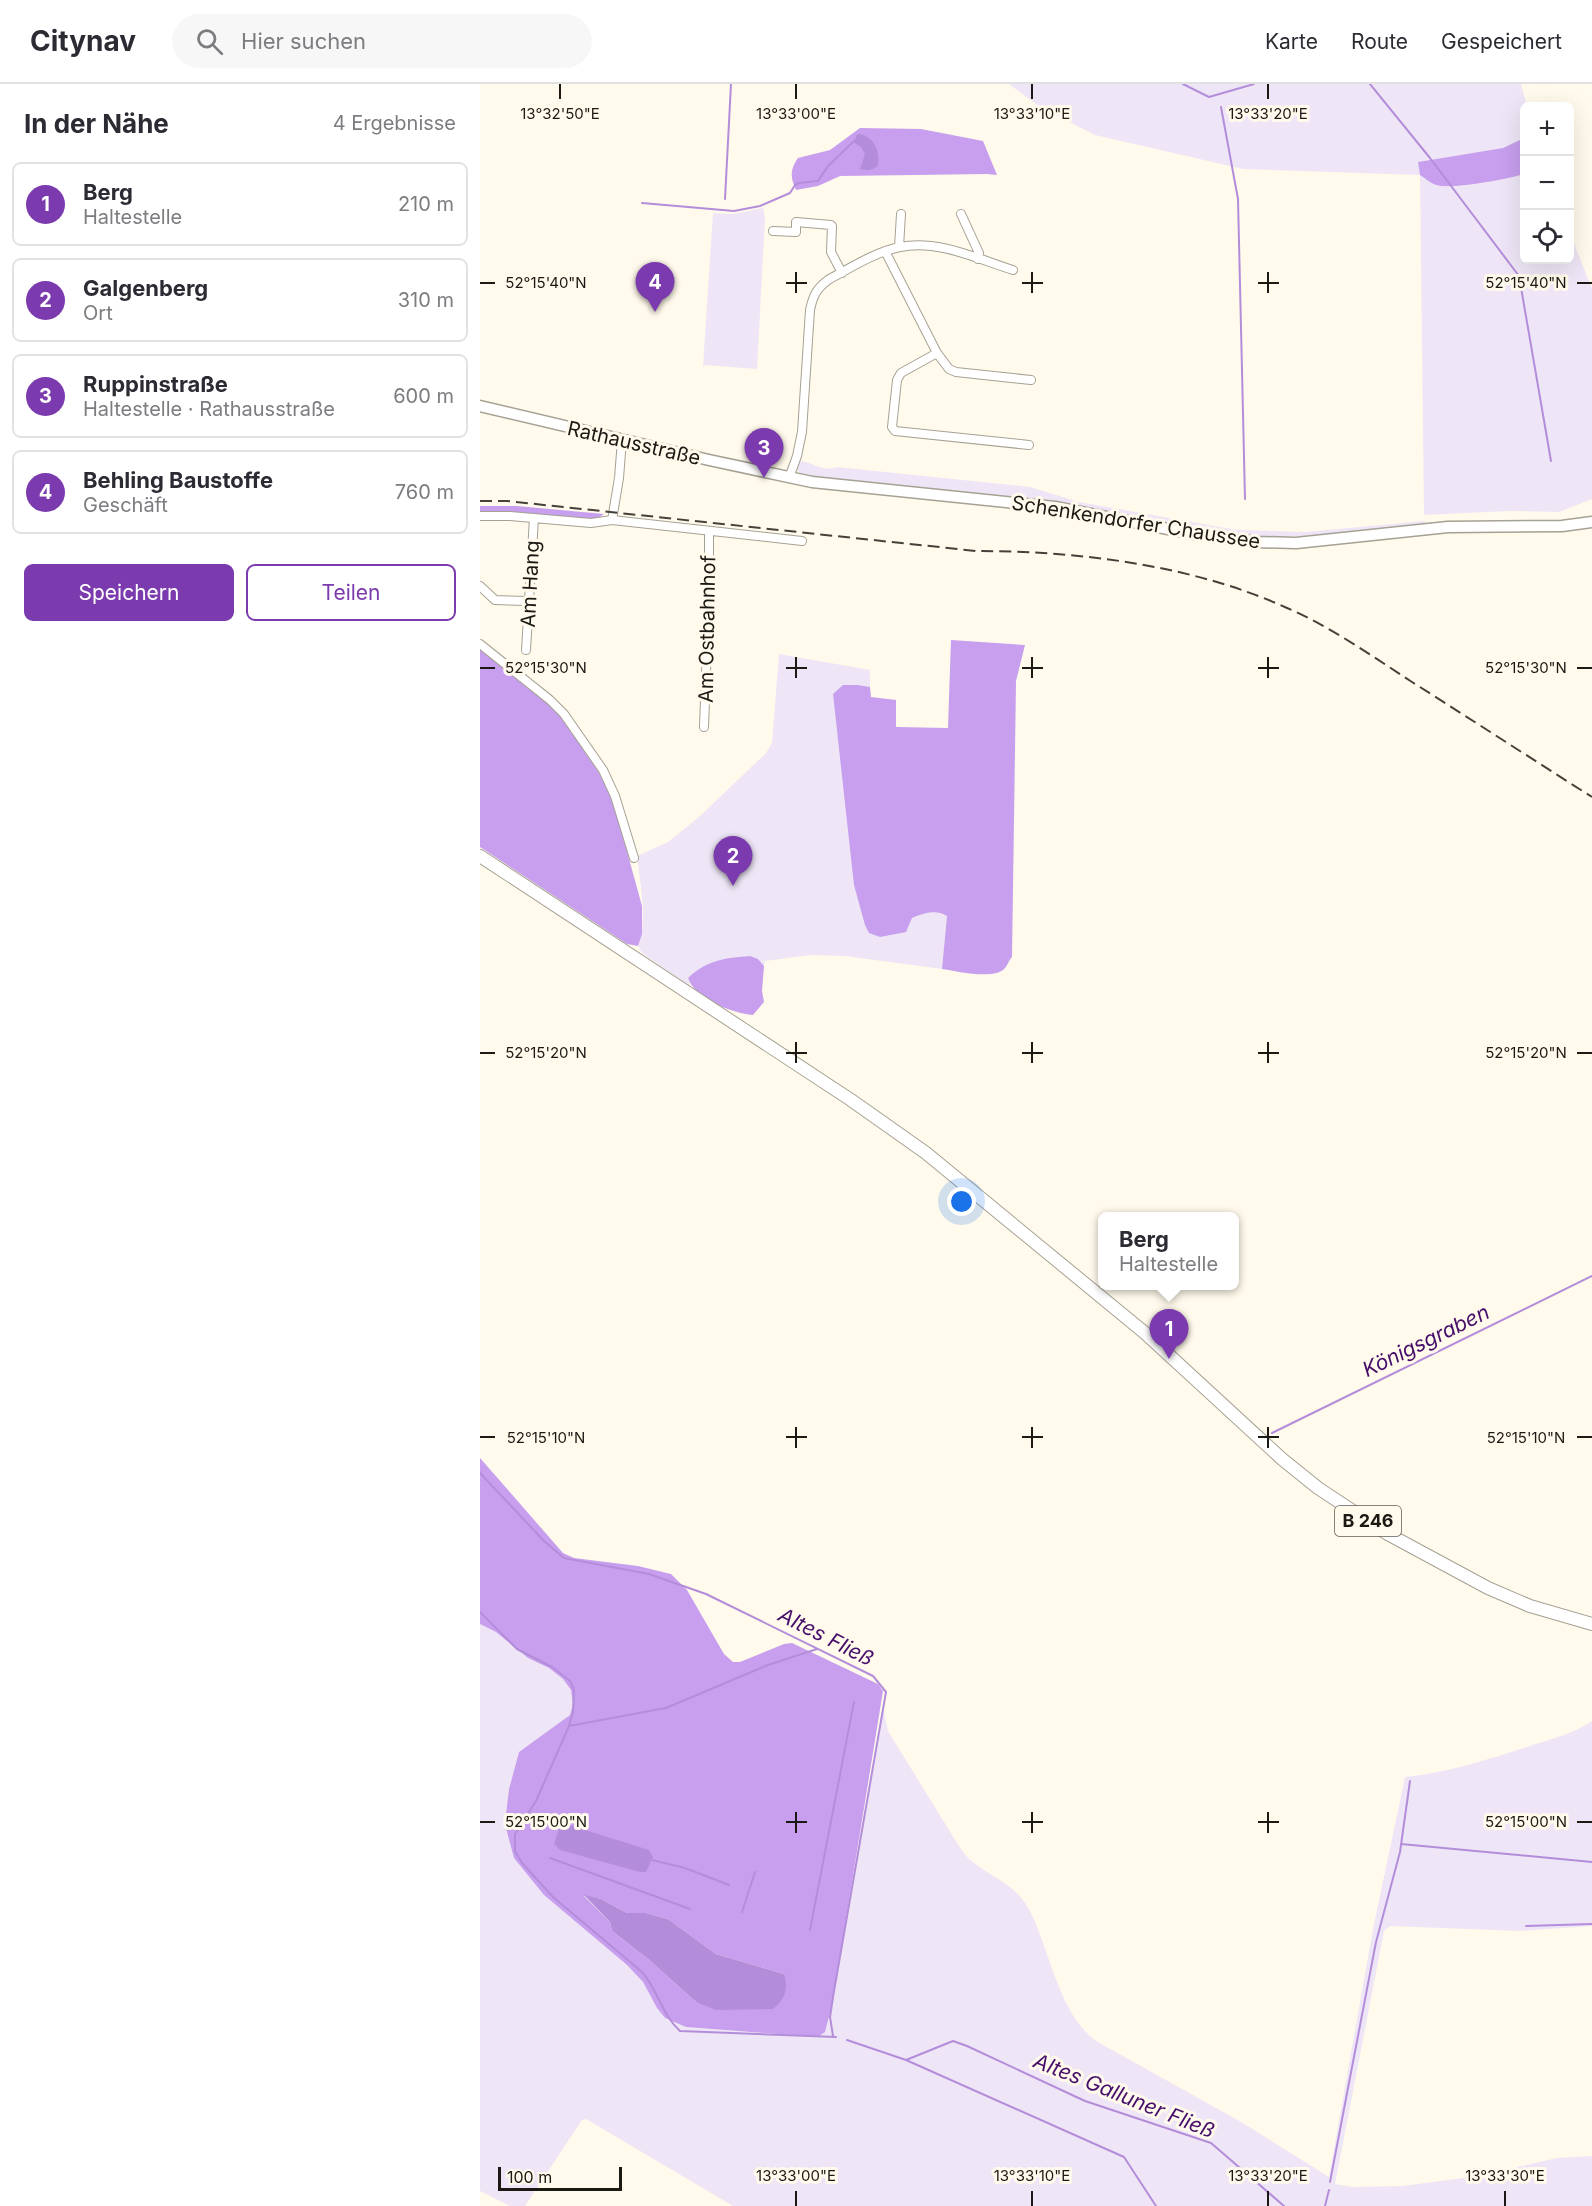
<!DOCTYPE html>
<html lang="de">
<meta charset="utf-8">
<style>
:root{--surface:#fff;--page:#f7f7f7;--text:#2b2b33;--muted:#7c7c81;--line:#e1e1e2;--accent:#7b3aae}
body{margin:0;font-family:Inter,sans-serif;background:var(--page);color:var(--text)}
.controls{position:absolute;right:18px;top:18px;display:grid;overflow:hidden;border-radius:9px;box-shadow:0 6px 24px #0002}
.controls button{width:54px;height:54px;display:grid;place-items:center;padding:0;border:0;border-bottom:2px solid var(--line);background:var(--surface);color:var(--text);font:30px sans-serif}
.scale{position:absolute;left:18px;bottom:15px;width:124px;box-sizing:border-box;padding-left:6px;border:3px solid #1b1914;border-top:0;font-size:16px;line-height:21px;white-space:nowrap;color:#1b1914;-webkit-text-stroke:4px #fffaeb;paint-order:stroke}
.you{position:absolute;left:482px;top:1118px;width:21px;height:21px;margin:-15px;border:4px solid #fff;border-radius:50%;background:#1a73e8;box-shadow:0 0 0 9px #1a73e833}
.badge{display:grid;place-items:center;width:39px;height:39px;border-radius:50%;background:var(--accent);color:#fff;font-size:20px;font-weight:700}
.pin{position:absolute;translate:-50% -50px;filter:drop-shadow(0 2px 3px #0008)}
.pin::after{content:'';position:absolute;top:32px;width:21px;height:18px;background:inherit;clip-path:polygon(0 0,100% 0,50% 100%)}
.popup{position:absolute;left:618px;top:1128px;width:141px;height:78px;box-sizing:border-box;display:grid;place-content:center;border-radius:9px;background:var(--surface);filter:drop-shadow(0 2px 4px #0005);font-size:20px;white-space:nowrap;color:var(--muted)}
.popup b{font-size:22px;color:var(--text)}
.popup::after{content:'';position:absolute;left:50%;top:100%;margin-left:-12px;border:12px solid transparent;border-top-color:var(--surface)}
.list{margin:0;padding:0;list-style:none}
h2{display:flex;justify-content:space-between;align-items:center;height:78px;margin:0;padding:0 24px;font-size:26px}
h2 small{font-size:20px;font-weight:400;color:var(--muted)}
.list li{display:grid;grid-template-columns:39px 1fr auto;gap:18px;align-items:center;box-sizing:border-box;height:84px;margin:0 12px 12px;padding:0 12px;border:2px solid var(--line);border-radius:9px}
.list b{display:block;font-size:22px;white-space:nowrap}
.list p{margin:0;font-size:20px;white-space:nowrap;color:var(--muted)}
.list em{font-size:20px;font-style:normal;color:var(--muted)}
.actions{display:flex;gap:12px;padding:18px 24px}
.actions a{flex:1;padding:14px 0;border:2px solid var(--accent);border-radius:9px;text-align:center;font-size:21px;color:var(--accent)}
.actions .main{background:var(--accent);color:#fff}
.icon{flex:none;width:33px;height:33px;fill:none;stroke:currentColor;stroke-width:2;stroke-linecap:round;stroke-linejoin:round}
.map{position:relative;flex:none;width:1112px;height:2122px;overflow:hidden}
header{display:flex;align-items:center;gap:36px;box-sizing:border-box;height:84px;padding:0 30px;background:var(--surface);border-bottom:2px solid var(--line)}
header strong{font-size:28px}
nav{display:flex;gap:33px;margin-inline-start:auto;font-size:21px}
.search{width:420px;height:54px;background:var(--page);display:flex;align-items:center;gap:15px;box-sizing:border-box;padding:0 21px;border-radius:33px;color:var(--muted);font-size:22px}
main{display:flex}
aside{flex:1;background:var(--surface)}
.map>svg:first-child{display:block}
</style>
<header>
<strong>Citynav</strong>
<div class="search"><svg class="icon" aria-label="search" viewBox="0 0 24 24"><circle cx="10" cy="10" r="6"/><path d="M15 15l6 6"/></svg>Hier suchen</div>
<nav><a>Karte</a><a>Route</a><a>Gespeichert</a></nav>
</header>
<main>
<aside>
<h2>In der Nähe<small>4 Ergebnisse</small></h2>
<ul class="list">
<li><span class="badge">1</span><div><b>Berg</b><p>Haltestelle</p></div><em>210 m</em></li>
<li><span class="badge">2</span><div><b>Galgenberg</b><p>Ort</p></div><em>310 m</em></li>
<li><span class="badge">3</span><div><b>Ruppinstraße</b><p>Haltestelle · Rathausstraße</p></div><em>600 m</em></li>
<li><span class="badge">4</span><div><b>Behling Baustoffe</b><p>Geschäft</p></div><em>760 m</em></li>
</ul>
<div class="actions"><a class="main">Speichern</a><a>Teilen</a></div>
</aside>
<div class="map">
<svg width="1112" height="2122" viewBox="0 0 1112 2122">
<rect width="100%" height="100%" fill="#fffaeb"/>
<path fill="#eee6f6" d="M529,0H1041L1047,22H1044V54L1023,64L939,78L940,91C945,94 950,99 956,101C971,107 1028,95 1044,90V176H1090V149L1112,205V415L1079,428L1029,427L944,431L940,91L763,85L615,51L560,23Z
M283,124L285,134L277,285L224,281L223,283L233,129L253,130Z
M321,377C334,379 342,388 357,383L550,403L599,418L757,446L825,448L944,437L949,440L851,451L777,453L729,448L598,422L333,393L321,390L316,385Z
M299,570L390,586V603L378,601L353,610L359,662L432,834C444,829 455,825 467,832L462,885L365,872L330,871L285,877L284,882L278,875L208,894L211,903L162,869L158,862C168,834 160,801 157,772L188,758L219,733L286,669L292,659Z
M0,1540L16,1548L48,1574L69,1584L83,1595L91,1606L93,1620L90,1631L39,1668L29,1705L26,1730L64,1811L147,1881L163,1898L177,1924L185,1934L206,1943L338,1953L345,1948L352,1921L403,1623L408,1647L477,1759C481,1764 484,1770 488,1774C510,1794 535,1798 550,1827C571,1869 578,1928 616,1957L763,2039L849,2093L893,1845L925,1693C971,1688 1013,1674 1056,1660C1075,1654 1096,1648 1112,1637V1842L1040,1847L910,1842L904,1847L855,2100L873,2103L923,2102L998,2092L1077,2074L1112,2072V2122H253L106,2035L102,2036L45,2122H30L0,2107Z"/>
<path fill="#c79fee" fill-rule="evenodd" d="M380,44L441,45L503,57L517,91L507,90L360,92L338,102L316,106C310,93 310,86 318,74L350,66Z
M1044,54V90C1028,95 971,106 956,101C950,99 945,94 940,91L938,78L1023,64Z
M0,422H37L124,430L117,435H101L23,428L0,429Z
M471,556L545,561L536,597L532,873C529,876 527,883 524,885C513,896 476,887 462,885L467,832C455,825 444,829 432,834L426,848L400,853L389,849L385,841L374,801L353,610L363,601H378L390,603L391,613L416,616V643L468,644Z
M0,563L70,619L81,631L118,687L132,713L162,822V850L158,862L147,860L0,763Z
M270,872L278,875L284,882L282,907L284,918L273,931C252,929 215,915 208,894C227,876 245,874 270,872Z
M0,1374L83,1469L94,1474L158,1482L191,1490L207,1506L244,1570L253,1578H260L304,1560L312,1559L398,1600L403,1607L352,1921L345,1948L338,1953L206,1943L185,1934L177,1924L163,1898L147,1881L64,1811L34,1774L26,1744V1730L29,1705L39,1668L90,1631L93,1620L91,1606L83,1595L69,1584L48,1574L16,1548L0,1540ZM104,1812L121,1815L147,1829H166L188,1835L236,1870L304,1890L293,1925H265L216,1918L168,1875L132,1847L130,1838Z"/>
<path fill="#b48dda" d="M380,50C395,54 400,67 398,81C393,87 387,87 380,85L385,70L381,63L373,58L377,51Z
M86,1740L169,1766L173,1773L166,1788H160L80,1766L74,1760L80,1742Z
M104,1811L121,1815L147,1829H166L188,1835L236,1870L304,1890C309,1905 305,1915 293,1925L236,1926L216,1918L168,1875L132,1847L130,1838Z"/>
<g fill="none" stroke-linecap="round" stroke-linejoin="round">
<path stroke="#b48dda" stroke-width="2" d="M703,0L729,13L774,0
M890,0L950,74L1039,192L1071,377
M741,23L758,115L765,415
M245,115L251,0
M162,119L254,127L280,122L310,109L315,101L319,99L338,97L348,82L373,58
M792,1349L1112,1192
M0,1389L64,1457L84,1474L169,1490L226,1510L393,1592L406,1608L353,1913L350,1933L353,1952
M0,1528L37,1565L72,1583L90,1597L94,1606L93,1628L89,1642L56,1717L35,1750V1767L42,1779L73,1813L162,1888C178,1906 182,1931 200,1947L356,1953
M89,1642L186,1624L288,1581L337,1565
M921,1760L1112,1778
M70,1774L210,1825
M172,1776L205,1784L249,1801
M262,1828L275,1788
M1046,1842L1112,1840
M330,1846L374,1618
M367,1956L426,1976L473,1957L487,1962L605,2017L731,2059L804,2122
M426,1976L644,2073L676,2122
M850,2098L896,1858L920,1768L930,1697
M845,2122L849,2106"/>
<g stroke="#a5a193" stroke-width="10">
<path id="street" d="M481,130L499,169L498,175
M293,147L316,148V138L351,141L352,142L351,168L362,189
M419,163L421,130
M405,167L457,269L469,285L476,288L551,296
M457,269L421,289L417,296L412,343L415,347L549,361
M309,394L317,372L322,348L330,226C333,212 336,205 348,196C370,184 395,168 420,163C457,155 498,175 533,186
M0,432H30L111,439L132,436L322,457
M132,436L139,394L142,356
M0,502L15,516L48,517
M0,560L70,616L84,630L123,686L135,712L154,774
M46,566L54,434
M224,643L229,508V447"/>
</g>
<g stroke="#a5a193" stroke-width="13">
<path id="secondary" d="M0,322L229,376L332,398L575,423L714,450L777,458L816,459L968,443L1082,442L1112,438"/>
</g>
<g stroke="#a5a193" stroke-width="14">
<path id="primary" d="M0,772L371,1016L446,1069L665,1249L802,1375L838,1404L906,1449L1008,1504L1050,1522L1112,1540"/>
</g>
<use href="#street" stroke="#fff" stroke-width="8"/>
<use href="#secondary" stroke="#fff" stroke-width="10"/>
<use href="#primary" stroke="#fff" stroke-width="12"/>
<path stroke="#43413a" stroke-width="2" stroke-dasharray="12 6" stroke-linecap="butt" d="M0,417H27L496,467C599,467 713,481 807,524C851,543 892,572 932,598C992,636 1052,675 1112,713"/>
</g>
<path fill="none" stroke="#1b1914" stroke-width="2" d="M80,0V15M316,0V15M552,0V15M788,0V15M316,188V209M552,188V209M788,188V209M0,199H15M306,199H327M542,199H563M778,199H799M1097,199H1112M316,573V594M552,573V594M788,573V594M0,584H15M306,584H327M542,584H563M778,584H799M1097,584H1112M316,958V979M552,958V979M788,958V979M0,969H15M306,969H327M542,969H563M778,969H799M1097,969H1112M316,1343V1364M552,1343V1364M788,1343V1364M0,1353H15M306,1353H327M542,1353H563M778,1353H799M1097,1353H1112M316,1728V1749M552,1728V1749M788,1728V1749M0,1738H15M306,1738H327M542,1738H563M778,1738H799M1097,1738H1112M316,2107V2122M552,2107V2122M788,2107V2122M1025,2107V2122"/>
<g text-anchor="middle" stroke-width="6" stroke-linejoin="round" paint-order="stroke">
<rect fill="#fffaeb" stroke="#5f5c54" stroke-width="1.5" x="855" y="1422" width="66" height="30" rx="4.5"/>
<g font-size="18" font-weight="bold" fill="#1b1914">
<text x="888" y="1443">B 246</text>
</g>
<g font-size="20" fill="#1b1914" stroke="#fffaeb">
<text transform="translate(154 359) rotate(13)" y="7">Rathausstraße</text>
<text transform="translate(656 438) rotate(9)" y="7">Schenkendorfer Chaussee</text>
<text transform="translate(50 500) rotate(-87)" y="7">Am Hang</text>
<text transform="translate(227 545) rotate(-89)" y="7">Am Ostbahnhof</text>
</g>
<g font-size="21" font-style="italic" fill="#460e6b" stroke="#fffaeb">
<text transform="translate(946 1257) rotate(-26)" y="7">Königsgraben</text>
<text transform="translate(346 1553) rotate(27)" y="7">Altes Fließ</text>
<text transform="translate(644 2012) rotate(22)" y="7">Altes Galluner Fließ</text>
</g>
</g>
<g font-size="15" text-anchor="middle" fill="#1b1914" stroke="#fffaeb" stroke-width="6" stroke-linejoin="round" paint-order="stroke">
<text x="80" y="35">13°32'50"E</text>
<text x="316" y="35">13°33'00"E</text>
<text x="552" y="35">13°33'10"E</text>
<text x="788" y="35">13°33'20"E</text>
<text x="66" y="204">52°15'40"N</text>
<text x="1046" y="204">52°15'40"N</text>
<text x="66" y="589">52°15'30"N</text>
<text x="1046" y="589">52°15'30"N</text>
<text x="66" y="974">52°15'20"N</text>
<text x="1046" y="974">52°15'20"N</text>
<text x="66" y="1359">52°15'10"N</text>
<text x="1046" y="1359">52°15'10"N</text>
<text x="66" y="1743">52°15'00"N</text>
<text x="1046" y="1743">52°15'00"N</text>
<text x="316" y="2097">13°33'00"E</text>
<text x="552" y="2097">13°33'10"E</text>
<text x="788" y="2097">13°33'20"E</text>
<text x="1025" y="2097">13°33'30"E</text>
</g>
</svg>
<div class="controls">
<button>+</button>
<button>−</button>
<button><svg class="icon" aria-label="locate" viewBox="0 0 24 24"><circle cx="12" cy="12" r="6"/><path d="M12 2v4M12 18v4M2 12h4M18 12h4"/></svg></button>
</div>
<div class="scale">100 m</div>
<div class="you"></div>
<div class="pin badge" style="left:689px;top:1275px">1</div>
<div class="popup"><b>Berg</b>Haltestelle</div>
<div class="pin badge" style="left:253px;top:802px">2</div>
<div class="pin badge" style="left:284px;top:394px">3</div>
<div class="pin badge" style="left:175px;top:228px">4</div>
</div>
</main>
